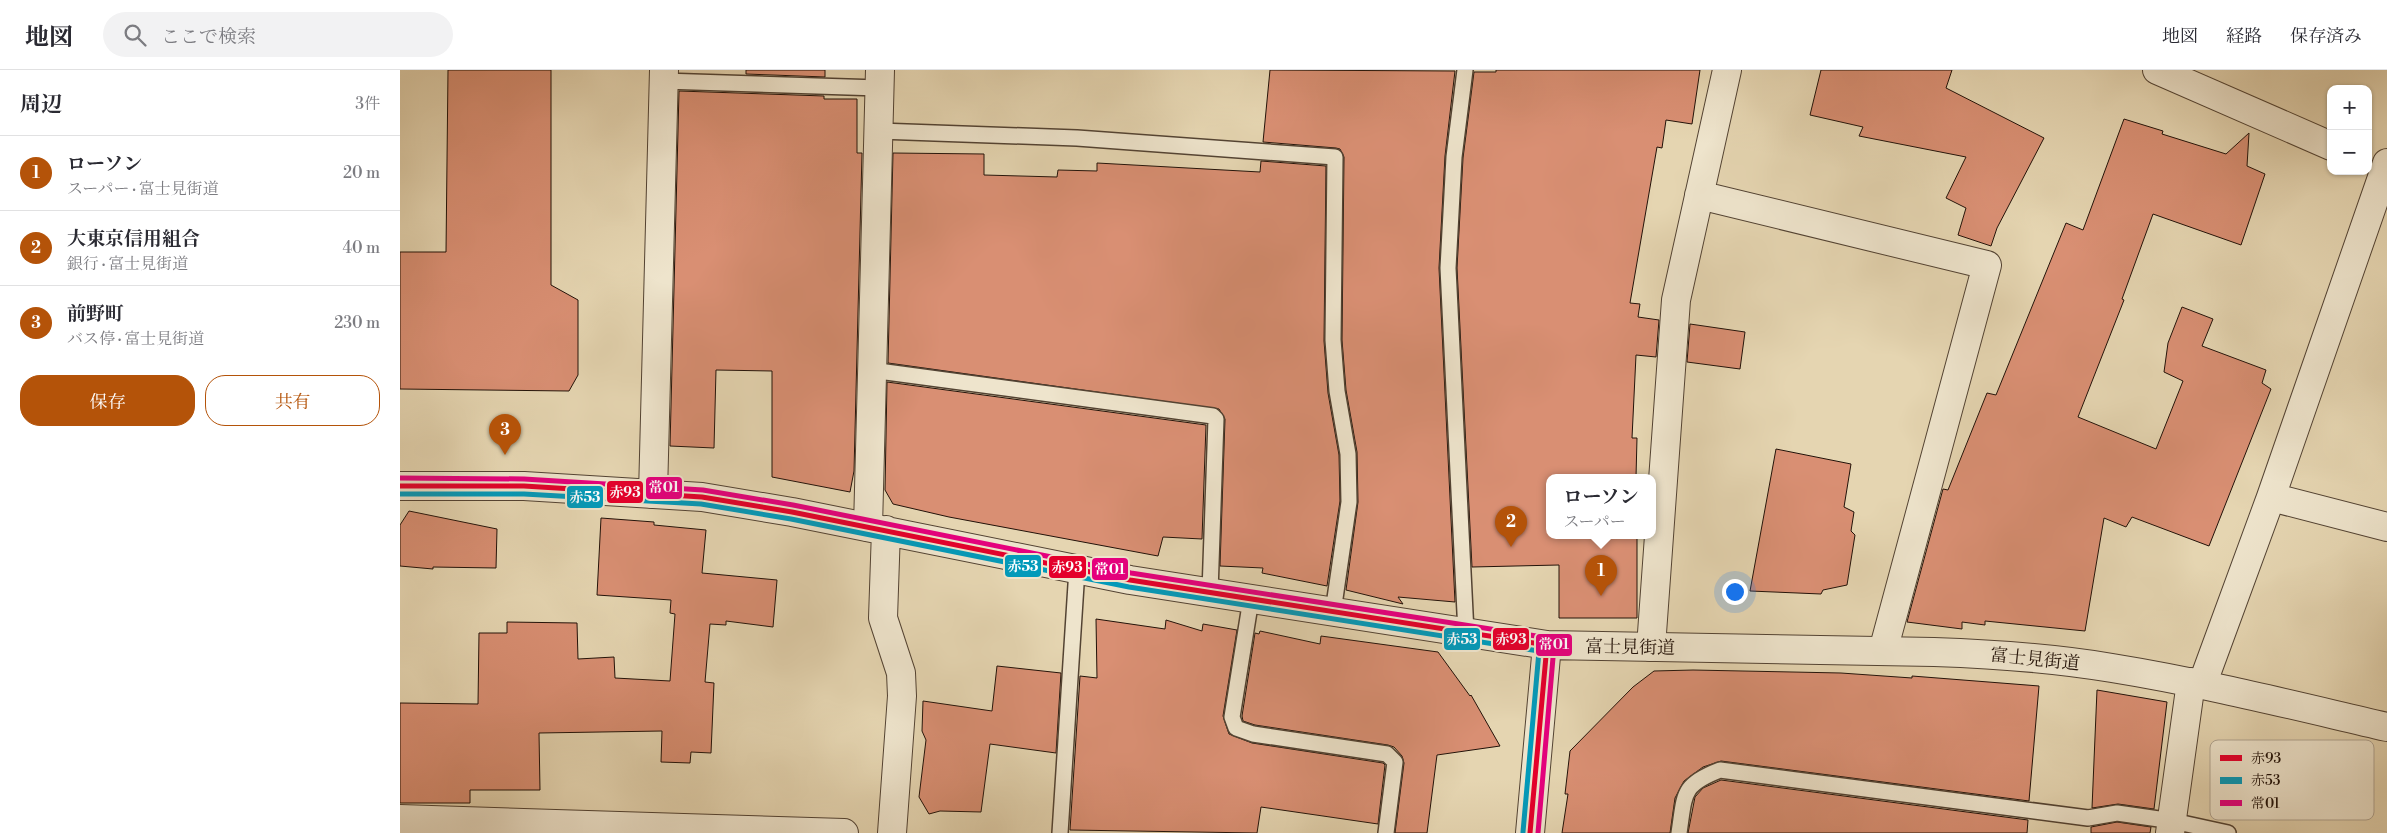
<!DOCTYPE html>
<html lang="ja">
<meta charset="utf-8">
<style>
:root{--surface:#fff;--page:#f2f2f3;--text:#2b2b33;--muted:#7c7c81;--line:#e1e1e2;--accent:#b45309}
body{margin:0;font-family:"Libre Bodoni","Noto Serif JP",serif;background:var(--page);color:var(--text)}
.controls{position:absolute;right:15px;top:15px;display:grid;overflow:hidden;border-radius:10px;box-shadow:0 1px 4px #0004}
.controls button{width:45px;height:45px;display:grid;place-items:center;padding:0;border:0;border-bottom:1px solid var(--line);background:var(--surface);color:var(--text);font:25px sans-serif}
.you{position:absolute;left:1334px;top:521px;width:18px;height:18px;margin:-12px;border:4px solid #fff;border-radius:50%;background:#1a73e8;box-shadow:0 0 0 8px #1a73e833}
.badge{display:grid;place-items:center;width:32px;height:32px;border-radius:50%;background:var(--accent);color:#fff;font-size:16px;font-weight:700}
.pin{position:absolute;translate:-50% -41px;filter:drop-shadow(0 1px 2px #0008)}
.pin::after{content:'';position:absolute;top:26px;width:18px;height:15px;background:inherit;clip-path:polygon(0 0,100% 0,50% 100%)}
.popup{position:absolute;left:1146px;top:404px;width:110px;height:65px;box-sizing:border-box;display:grid;place-content:center;border-radius:10px;background:var(--surface);filter:drop-shadow(0 1px 4px #0005);font-size:16px;white-space:nowrap;color:var(--muted)}
.popup b{font-size:19px;color:var(--text)}
.popup::after{content:'';position:absolute;left:50%;top:100%;margin-left:-10px;border:10px solid transparent;border-top-color:var(--surface)}
.list{margin:0;padding:0;list-style:none}
h2{display:flex;justify-content:space-between;align-items:center;height:65px;margin:0;padding:0 20px;font-size:21px}
h2 small{font-size:16px;font-weight:400;color:var(--muted)}
.list li{display:grid;grid-template-columns:32px 1fr auto;gap:15px;align-items:center;box-sizing:border-box;height:75px;padding:0 20px;border-top:1px solid var(--line)}
.list b{display:block;font-size:19px;white-space:nowrap}
.list p{margin:0;font-size:16px;white-space:nowrap;color:var(--muted)}
.list em{font-size:16px;font-style:normal;color:var(--muted)}
.actions{display:flex;gap:10px;padding:15px 20px}
.actions a{flex:1;padding:11px 0;border:1px solid var(--accent);border-radius:20px;text-align:center;font-size:18px;color:var(--accent)}
.actions .main{background:var(--accent);color:#fff}
.icon{flex:none;width:28px;height:28px;fill:none;stroke:currentColor;stroke-width:2;stroke-linecap:round;stroke-linejoin:round}
.map{position:relative;flex:none;width:1987px;height:763px;overflow:hidden}
header{display:flex;align-items:center;gap:30px;box-sizing:border-box;height:70px;padding:0 25px;background:var(--surface);border-bottom:1px solid var(--line)}
header strong{font-size:24px}
nav{display:flex;gap:28px;margin-inline-start:auto;font-size:18px}
.search{width:350px;height:45px;background:var(--page);display:flex;align-items:center;gap:12px;box-sizing:border-box;padding:0 18px;border-radius:28px;color:var(--muted);font-size:19px}
main{display:flex}
aside{flex:1;background:var(--surface)}
.map>svg:first-child{display:block}
</style>
<header>
<strong>地図</strong>
<div class="search"><svg class="icon" aria-label="search" viewBox="0 0 24 24"><circle cx="10" cy="10" r="6"/><path d="M15 15l6 6"/></svg>ここで検索</div>
<nav><a>地図</a><a>経路</a><a>保存済み</a></nav>
</header>
<main>
<aside>
<h2>周辺<small>3件</small></h2>
<ul class="list">
<li><span class="badge">1</span><div><b>ローソン</b><p>スーパー · 富士見街道</p></div><em>20 m</em></li>
<li><span class="badge">2</span><div><b>大東京信用組合</b><p>銀行 · 富士見街道</p></div><em>40 m</em></li>
<li><span class="badge">3</span><div><b>前野町</b><p>バス停 · 富士見街道</p></div><em>230 m</em></li>
</ul>
<div class="actions"><a class="main">保存</a><a>共有</a></div>
</aside>
<div class="map">
<svg width="1987" height="763" viewBox="0 0 1987 763">
<rect width="100%" height="100%" fill="#e5d5b1"/>
<filter id="stains"><feTurbulence type="fractalNoise" baseFrequency=".004" numOctaves="4"/><feColorMatrix values="0 0 0 0 .2 0 0 0 0 .09 0 0 0 0 .02 0 0 0 .5 -.17"/></filter>
<radialGradient id="worn" r=".72"><stop offset=".6" stop-color="#630" stop-opacity="0"/><stop offset="1" stop-color="#630" stop-opacity=".3"/></radialGradient>
<path fill="#d98f73" stroke="#221209" d="M48,0H151V215L178,230V305L169,321L0,319V182H46Z
M346,0H425V7L346,4Z
M870,0L1055,1L1045,86L1039,198L1055,532L998,527L1003,534L946,520L958,432L957,382L946,320L942,270L944,87L940,79L936,78L863,72Z
M1096,0H1300L1292,54L1266,50L1262,78L1257,77L1230,233L1240,234L1238,247L1259,250L1256,287L1236,285L1232,368H1237L1236,407H1150V465H1237V548H1159V495L1072,497L1057,198L1063,88L1074,2H1096Z
M1421,0H1552L1546,18L1644,68L1597,158L1591,176L1558,165L1566,138L1546,128L1566,87L1459,66L1463,57L1410,45Z
M279,21L424,26V29H457V83H462L454,401L450,422L372,407V301L316,300L314,378L270,376Z
M1724,49L1763,61L1762,64L1826,84L1849,63L1847,96L1865,104L1841,175L1753,144L1722,229L1724,230L1678,347L1756,379L1783,311L1764,302L1768,273L1782,237L1813,249L1802,276L1866,300L1862,313L1871,319L1809,476L1732,447L1726,457L1704,448L1685,561L1585,551V555L1562,552V559L1507,552L1543,419L1548,420L1587,323L1596,325L1666,153L1683,160Z
M493,83L584,84V105L657,107L658,100L697,101V93L860,102L861,91L926,96L924,271L928,323L939,385L940,431L927,516L862,503L863,498L820,496L825,349L819,339L488,293Z
M1290,254L1345,262L1340,299L1287,292Z
M487,312L806,355L802,469L763,467L758,486L549,447L493,434L485,420Z
M1376,379L1451,394L1444,437L1454,442L1451,461L1455,465L1447,515L1423,520L1421,524L1350,521Z
M9,441L97,459L96,498L33,497V499L0,496V455Z
M201,448L254,452V455L306,460L302,503L377,510L373,557L326,551V555L310,554L305,612L314,613L311,683L291,682L290,693L261,692L262,661L139,663L140,720H70V733H0V633L78,634L79,563H107V552L177,553L178,589L214,587L215,608L270,611L275,544L270,543L271,530L197,525Z
M696,549L765,559L766,550L802,561L803,554L837,560L823,646L829,664L852,673L983,693L985,695L978,754L861,737L857,763L670,760L680,606L697,608Z
M860,561L920,574L921,566L1038,582L1070,626L1071,625L1100,676L1037,685L1027,763H995L1004,693L1002,686L994,677L988,675L855,655L843,651L842,646L855,563L859,564Z
M597,596L661,603L656,683L590,674L581,742L540,741L529,744L519,727L526,670L522,661L523,631L592,641Z
M1293,600L1441,603L1512,608V606L1639,616L1629,731L1321,691L1303,697L1284,711L1275,728L1270,763H1162L1168,724H1165L1170,681L1233,617L1254,601Z
M1697,620L1767,632L1754,739L1718,734L1692,738Z
M1321,710L1628,750L1627,763H1288L1295,727L1303,718Z
M1717,752L1751,757L1750,763H1691V757Z"/>
<g fill="none" stroke-linecap="round" stroke-linejoin="round">
<g stroke="#534333" stroke-width="18">
<path id="service" d="M1065,0L1054,87L1048,198L1066,563
M263,11L479,18
M479,61L677,68L935,87L933,270L937,321L948,384L949,432L933,542
M471,300L813,346L816,349L810,522
M851,529L832,647L836,658L853,664L987,684L995,692L986,763
M660,763L677,499
M1279,763C1285,724 1281,715 1320,700L1688,748L1717,743L1773,751L1828,763"/>
</g>
<g stroke="#534333" stroke-width="30">
<path id="minor" d="M1757,0L1931,76
M1299,125L1587,195L1483,581
M253,424L264,0
M1871,427L1987,457
M468,457L480,0
M1251,577L1276,230L1327,0
M1802,615L1871,427L1987,93
M0,749L444,763
M1770,763L1791,612"/>
</g>
<g stroke="#534333" stroke-width="30">
<path id="tertiary" d="M0,416H124L302,427L392,442L730,510L1147,575L1534,582C1593,584 1653,588 1712,598C1805,613 1896,636 1987,657
M486,460L483,548L501,603L502,626L492,763
M1130,763L1147,575"/>
</g>
<use href="#service" stroke="#eee4cc" stroke-width="15"/>
<use href="#minor" stroke="#eee4cc" stroke-width="28"/>
<use href="#tertiary" stroke="#eee4cc" stroke-width="28"/>
<g stroke="#eee4cc" stroke-width="9">
<path id="bus-1" d="M0,416H124L302,427L392,442L730,510L1147,575L1130,763"/>
</g>
<g stroke="#eee4cc" stroke-width="9">
<path id="bus-2" d="M0,424H124L301,434L391,449L729,517L1139,581L1123,762"/>
</g>
<g stroke="#eee4cc" stroke-width="9">
<path id="bus-3" d="M0,408L124,409L303,420L393,435L731,503L1149,568L1153,571L1154,576L1138,763"/>
</g>
<use href="#bus-1" stroke="#e4002b" stroke-width="5"/>
<use href="#bus-2" stroke="#039aba" stroke-width="5"/>
<use href="#bus-3" stroke="#e5007d" stroke-width="5"/>
</g>
<g text-anchor="middle" stroke-width="4" stroke-linejoin="round" paint-order="stroke">
<g font-size="18" fill="#221209" stroke="#eee4cc">
<text transform="translate(1230 577) rotate(1)" y="6">富士見街道</text>
<text transform="translate(1635 589) rotate(6)" y="6">富士見街道</text>
</g>
</g>
<rect x="1810" y="670" width="164" height="80" rx="8" fill="#eee4cc" stroke="#b1a592" stroke-width="1"/>
<rect x="1820" y="685" width="22" height="6" fill="#e4002b"/>
<rect x="1820" y="707" width="22" height="7" fill="#039aba"/>
<rect x="1820" y="730" width="22" height="6" fill="#e5007d"/>
<g font-size="14" fill="#221209">
<text x="1851" y="693">赤93</text>
<text x="1851" y="715">赤53</text>
<text x="1851" y="738">常01</text>
</g>
<g stroke="#eee4cc" stroke-width="2">
<rect x="245" y="406" width="38" height="24" rx="5" fill="#e5007d"/>
<rect x="206" y="410" width="38" height="24" rx="5" fill="#e4002b"/>
<rect x="166" y="415" width="38" height="24" rx="5" fill="#039aba"/>
<rect x="604" y="484" width="38" height="24" rx="5" fill="#039aba"/>
<rect x="648" y="485" width="39" height="24" rx="5" fill="#e4002b"/>
<rect x="691" y="487" width="38" height="24" rx="5" fill="#e5007d"/>
<rect x="1043" y="557" width="38" height="24" rx="5" fill="#039aba"/>
<rect x="1092" y="557" width="38" height="24" rx="5" fill="#e4002b"/>
<rect x="1135" y="563" width="38" height="24" rx="5" fill="#e5007d"/>
</g>
<g font-size="14" text-anchor="middle" font-weight="bold" fill="#fff">
<text x="264" y="422">常01</text>
<text x="225" y="427">赤93</text>
<text x="185" y="432">赤53</text>
<text x="623" y="501">赤53</text>
<text x="667" y="502">赤93</text>
<text x="710" y="504">常01</text>
<text x="1062" y="574">赤53</text>
<text x="1111" y="574">赤93</text>
<text x="1154" y="579">常01</text>
</g>
<rect width="100%" height="100%" filter="url(#stains)"/>
<rect width="100%" height="100%" fill="url(#worn)"/>
</svg>
<div class="controls">
<button>+</button>
<button>−</button>
</div>
<div class="you"></div>
<div class="pin badge" style="left:1201px;top:526px">1</div>
<div class="popup"><b>ローソン</b>スーパー</div>
<div class="pin badge" style="left:1111px;top:477px">2</div>
<div class="pin badge" style="left:105px;top:385px">3</div>
</div>
</main>
